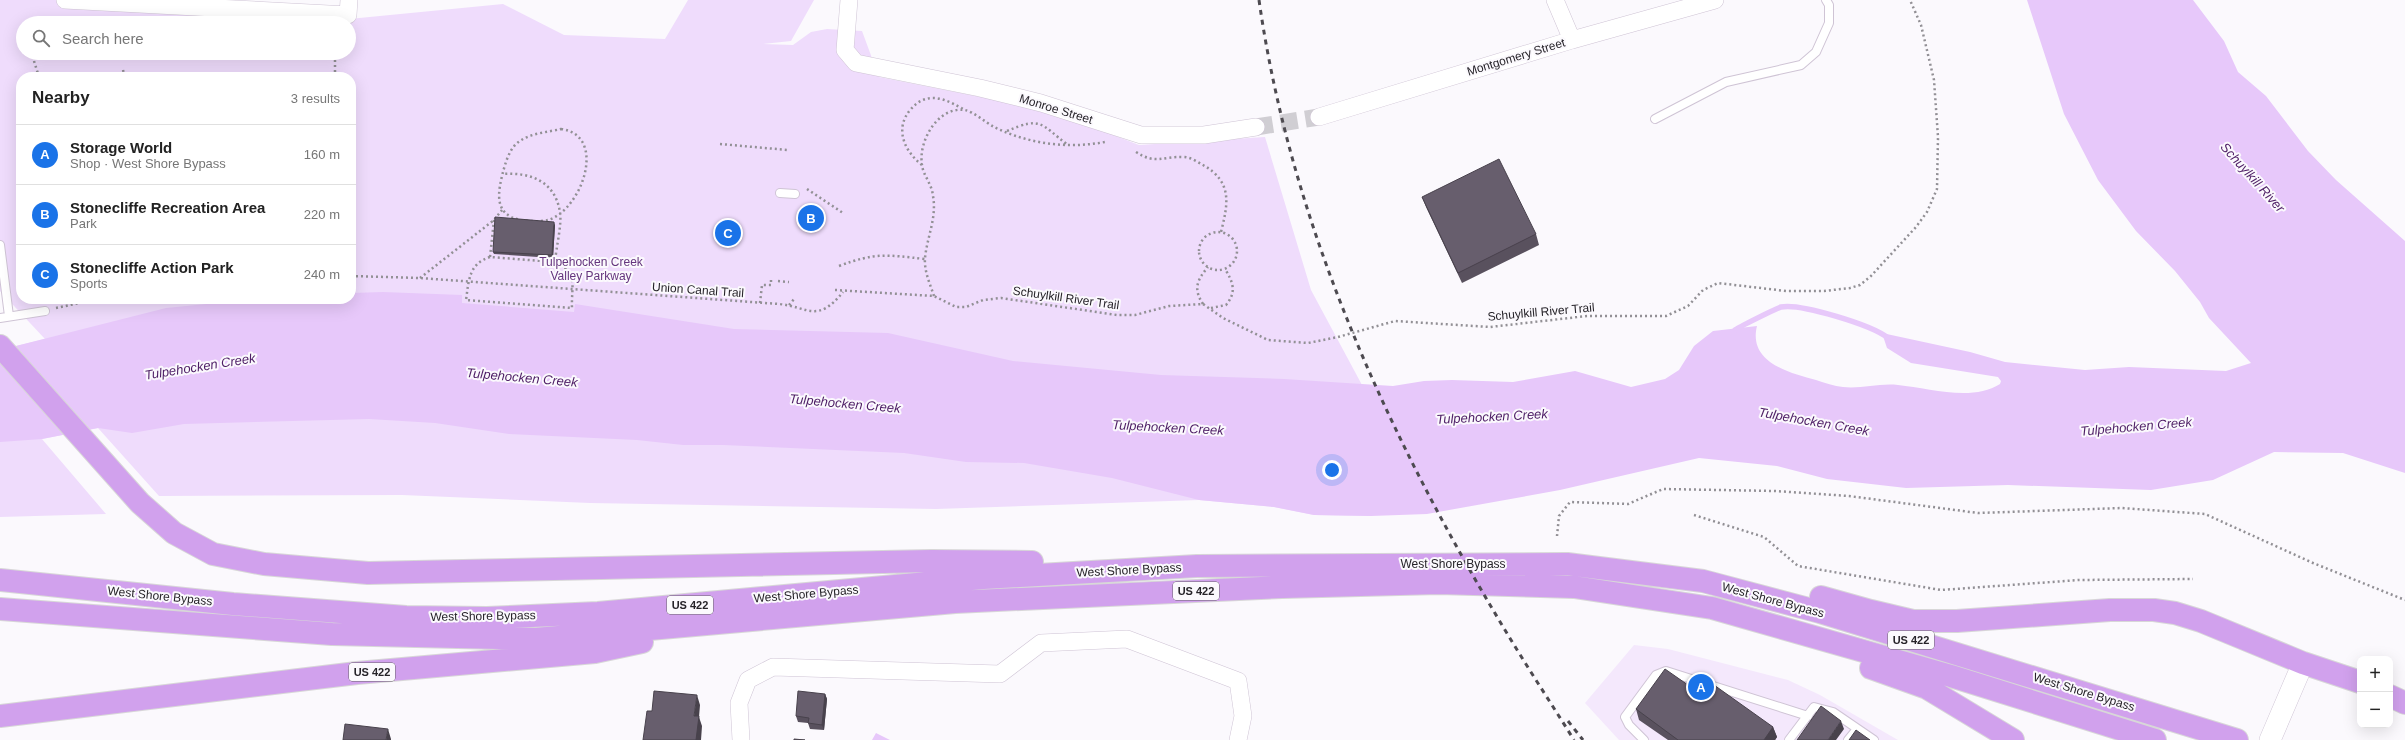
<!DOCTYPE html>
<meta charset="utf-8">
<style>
:root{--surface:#fff;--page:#f2f2f2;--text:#222;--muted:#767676;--line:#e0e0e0;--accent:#1a73e8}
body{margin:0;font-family:Arial,sans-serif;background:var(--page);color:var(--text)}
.controls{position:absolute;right:12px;bottom:12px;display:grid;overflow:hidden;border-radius:8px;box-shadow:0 4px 16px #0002}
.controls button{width:36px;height:36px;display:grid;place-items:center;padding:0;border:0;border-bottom:1px solid var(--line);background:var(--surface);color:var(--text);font:20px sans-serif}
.you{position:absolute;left:1332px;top:470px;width:14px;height:14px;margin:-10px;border:3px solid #fff;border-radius:50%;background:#1a73e8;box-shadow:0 0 0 6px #1a73e833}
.badge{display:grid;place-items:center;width:26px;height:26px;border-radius:50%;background:var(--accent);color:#fff;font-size:13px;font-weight:700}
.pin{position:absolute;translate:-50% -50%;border:2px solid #fff;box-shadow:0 1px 4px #0006}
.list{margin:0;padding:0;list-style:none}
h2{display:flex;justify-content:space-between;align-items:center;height:52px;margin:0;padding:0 16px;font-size:17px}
h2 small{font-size:13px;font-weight:400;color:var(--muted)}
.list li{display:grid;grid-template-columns:26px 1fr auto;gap:12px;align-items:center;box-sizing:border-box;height:60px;padding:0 16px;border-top:1px solid var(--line)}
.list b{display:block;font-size:15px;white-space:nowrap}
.list p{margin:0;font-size:13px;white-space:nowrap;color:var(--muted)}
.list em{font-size:13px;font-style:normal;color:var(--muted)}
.icon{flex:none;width:22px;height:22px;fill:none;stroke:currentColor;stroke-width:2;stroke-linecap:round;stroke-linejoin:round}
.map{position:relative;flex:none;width:2405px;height:740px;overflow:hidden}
.search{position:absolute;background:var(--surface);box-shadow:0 4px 16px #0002;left:16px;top:16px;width:340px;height:44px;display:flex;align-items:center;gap:10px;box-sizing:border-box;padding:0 14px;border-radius:22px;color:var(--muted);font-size:15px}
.panel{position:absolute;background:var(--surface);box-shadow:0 4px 16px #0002;left:16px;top:72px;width:340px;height:232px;border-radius:16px}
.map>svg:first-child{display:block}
</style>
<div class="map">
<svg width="2405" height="740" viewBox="0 0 2405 740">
<rect width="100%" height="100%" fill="#fbf9fd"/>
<path fill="#f4e8fc" d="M1634,645L1668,649L1788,680L1820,695L1898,740H1619L1585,703Z"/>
<path fill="#efdcfc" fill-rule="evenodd" d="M0,0H143L142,10L320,23H23V53H349V19L503,4L564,35L665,39L688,0H814L791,41L763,44L793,45L811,32L827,29L862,31L879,77L1011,103L1077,121L1139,145L1265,137L1311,290L1362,385L1371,516L1314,515L1274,507L1199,500L936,509L590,503L402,495L159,496L98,428L42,439L106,514L0,517V350L45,339L0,291ZM21,77H351V299H21Z"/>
<path fill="#e7c8fa" d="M2027,0H2193L2224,41L2238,72L2266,96L2308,151L2336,180L2405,241V473L2343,453L2274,452L2213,480L2151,490L2008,485L1906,488L1827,479L1777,466L1699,458L1560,490L1427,514L1371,516L1314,515L1274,507L1199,500L1112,478L1024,463L966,462L904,453L723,445H683L637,440L509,434L435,423L369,419L184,424L132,433L98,428L42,439L0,442V350L166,308L256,299H351V293L383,292L462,295V303L574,312L575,304L734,329L888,333L1013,361L1161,375L1284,379L1393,386L1424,381L1452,380L1513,382L1575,371L1631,387L1665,379L1679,370L1694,346L1713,331L1757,326C1748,362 1789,373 1816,380C1825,383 1834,386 1843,387C1861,389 1879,383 1898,385C1929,388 1972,402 2000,384L2001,381L1998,377L1911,363L1887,348L1882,333L1970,352L2005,362L2085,370L2129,367L2226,371L2251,363L2209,318L2200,302L2175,271L2136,231L2098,180L2064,114Z
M876,733L890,740H872Z"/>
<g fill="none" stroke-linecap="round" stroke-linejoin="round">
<path stroke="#e7c8fa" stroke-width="5.5" d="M1735,330C1737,328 1777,308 1781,307C1800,303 1872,325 1888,338"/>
<path stroke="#d0ced3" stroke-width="17" stroke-dasharray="17 8" stroke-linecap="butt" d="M1256,127L1319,117"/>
<g stroke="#cfc4d5" stroke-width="10">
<path id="service" d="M1655,119L1726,82L1801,65L1816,52L1829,23V5L1826,0
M780,193L795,194
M0,245L9,316
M0,318L45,311
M1644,740L1629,725L1625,717L1656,675L1666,671L1808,716
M1789,740L1814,707L1833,712L1874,740
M1848,740L1857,729"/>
</g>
<g stroke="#cfc4d5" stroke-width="18">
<path id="minor" d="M65,0L348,15L349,0
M849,0L845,50L856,63L980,88L1041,103L1141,135H1204L1256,127
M1555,0L1572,40
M1319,117L1572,40L1715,0
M741,740L739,703L748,680L773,667L1000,674L1041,643L1127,639L1238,681L1243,716L1238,740"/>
</g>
<g stroke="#cfc4d5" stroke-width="22">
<path id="tertiary" d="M2270,740L2303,663"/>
</g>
<g stroke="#d8d7d8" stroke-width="24">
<path id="motorway" d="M0,346L140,503L174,533L213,554L264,564L368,573L931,561L1032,562
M0,580L233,604L406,617L487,618L598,613L983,578L1197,566L1567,564L1703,581L1820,612L2237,740
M1821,597L1871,611L1913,621H1957L2110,610H2154L2175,613L2201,621L2303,663L2360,682
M0,609L332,634L536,639L955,602L1282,587L1439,583L1574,587L1712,608L1951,676L2155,740
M1871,668L1927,688L2013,740
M2390,696L2405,703
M0,716L357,673L595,652L642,642"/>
</g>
<path stroke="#929095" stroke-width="2.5" stroke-dasharray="2 3" stroke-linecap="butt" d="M34,61L39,77
M123,70L125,77
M335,77V53
M561,129C608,135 582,210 548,220C540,222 528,221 521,220C493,215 498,192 503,172C506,161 510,147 520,141C531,133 549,132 561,129Z
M1007,131C1042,116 1040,124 1068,145
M720,144L788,150
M1136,152C1156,165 1163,156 1183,157C1191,157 1197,162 1203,165C1233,182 1228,204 1221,232
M922,165C904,151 894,128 911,109C917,102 924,98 933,98C944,98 956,105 965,110
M807,189L843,213
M494,220L490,257L555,262C556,248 562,225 560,212C555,181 530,172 503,174
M1199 251a19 19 0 1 1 38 0a19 19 0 1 1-38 0Z
M490,257C469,264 469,279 466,300L572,308C571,286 579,273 555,262
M839,266C876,252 887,255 925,259
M351,276L420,278L779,304C809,307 817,324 843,292
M420,278L494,220L502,210
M778,281L789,282
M835,290L934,296L956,307H966L983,300L1001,298L1117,315H1135L1169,306L1203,304L1223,318L1268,340L1308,343L1338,337L1395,321L1490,327L1587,316H1666L1688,306L1703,290L1718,283L1786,291H1824L1850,288L1860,285L1871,276L1916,227L1927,212L1937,189L1938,137L1934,80L1921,25L1910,0
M934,296C930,284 924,271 925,258C927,237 937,218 933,196C932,184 923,175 922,165C918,141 938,106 965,110C974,112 985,122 994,127C1029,144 1067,149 1105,142
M760,303L762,285H771V279
M1203,304C1193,289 1197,280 1208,267
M789,305L795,298
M56,308L98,299
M1211,308L1226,305C1237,292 1233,282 1225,269
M1694,515L1764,537L1798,566L1941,590L2079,580L2193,579
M1557,536L1559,516L1570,502L1628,504L1663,489L1775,491L1849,496L1978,513L2122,508L2205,514L2313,563L2405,600"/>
<use href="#service" stroke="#fff" stroke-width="8"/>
<use href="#minor" stroke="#fff" stroke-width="17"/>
<use href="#tertiary" stroke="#fff" stroke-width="21"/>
<use href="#motorway" stroke="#d1a1ed" stroke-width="22"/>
<path stroke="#4d4a50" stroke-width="3" stroke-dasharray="5 5" stroke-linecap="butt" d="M1259,0C1291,225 1388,436 1505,630C1527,667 1551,703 1574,740
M1568,721L1583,740"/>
</g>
<path fill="#59515e" d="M1422,197L1536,234L1539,245L1462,283L1426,207Z
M555,225L553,258L494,254L493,252Z
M1698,692L1773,727L1777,737L1775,740H1668L1639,720L1636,709Z
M825,694L827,699L824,730L810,729L808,723L798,722L796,716Z"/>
<path fill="#48424c" d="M554,222L555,225L553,258L552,255Z
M825,694L827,699L824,730L822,725Z
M697,695L700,705L699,717L702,726L701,740H696L694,716Z
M1841,721L1844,729L1836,740H1828Z
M1773,727L1777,737L1775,740H1764Z
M388,729L391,739V740H386Z"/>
<path fill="#675e6d" stroke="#48424c" d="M1499,159L1536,234L1458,273L1422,197Z
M495,217L554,222L552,255L493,252Z
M1665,669L1698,692L1707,680L1773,727L1764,740H1678L1636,709Z
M654,691L697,695L694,716H699L696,740H643L647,711H652Z
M798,691L825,694L822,725L808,723L809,718L796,716Z
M1821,706L1841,721L1828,740H1797Z
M345,724L388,729L386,740H343Z
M1856,730L1870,740H1849Z
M794,739L805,740H794Z"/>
<g text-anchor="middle" stroke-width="4" stroke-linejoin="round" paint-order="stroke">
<g fill="#fbf9fd" stroke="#666369" stroke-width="1">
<rect x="1173" y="582" width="46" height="18" rx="3"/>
<rect x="667" y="596" width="46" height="18" rx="3"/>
<rect x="1888" y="631" width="46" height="18" rx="3"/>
<rect x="349" y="663" width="46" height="18" rx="3"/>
</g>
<g font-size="11" font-weight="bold" fill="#262329">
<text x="1196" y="595">US 422</text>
<text x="690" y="609">US 422</text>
<text x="1911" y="644">US 422</text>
<text x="372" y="676">US 422</text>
</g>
<g font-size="12" fill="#262329" stroke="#fbf9fd">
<text transform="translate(1516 57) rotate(-17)" y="4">Montgomery Street</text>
<text transform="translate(1056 109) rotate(17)" y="4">Monroe Street</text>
<text transform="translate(698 290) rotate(4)" y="4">Union Canal Trail</text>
<text transform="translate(1066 298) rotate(8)" y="4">Schuylkill River Trail</text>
<text transform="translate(1541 312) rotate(-5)" y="4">Schuylkill River Trail</text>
<text x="1453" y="568">West Shore Bypass</text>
<text transform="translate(1129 570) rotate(-3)" y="4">West Shore Bypass</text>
<text transform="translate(806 594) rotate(-5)" y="4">West Shore Bypass</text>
<text transform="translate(160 596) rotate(6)" y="4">West Shore Bypass</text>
<text transform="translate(1773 600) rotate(15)" y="4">West Shore Bypass</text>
<text transform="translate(483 616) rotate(-1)" y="4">West Shore Bypass</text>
<text transform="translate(2084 692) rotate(17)" y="4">West Shore Bypass</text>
</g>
<g font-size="12" fill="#65357e" stroke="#fbf9fd">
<text x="591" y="266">Tulpehocken Creek<tspan x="591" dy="14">Valley Parkway</tspan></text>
</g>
<g font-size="13" font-style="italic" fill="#4d1d65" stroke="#fbf9fd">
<text transform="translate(2253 177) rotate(48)" y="5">Schuylkill River</text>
<text transform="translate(200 366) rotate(-9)" y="5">Tulpehocken Creek</text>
<text transform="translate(522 377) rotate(5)" y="5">Tulpehocken Creek</text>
<text transform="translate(845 403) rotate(5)" y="5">Tulpehocken Creek</text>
<text transform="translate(1492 416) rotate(-3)" y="5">Tulpehocken Creek</text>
<text transform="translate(1814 421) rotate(10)" y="5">Tulpehocken Creek</text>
<text transform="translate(2136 426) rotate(-5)" y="5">Tulpehocken Creek</text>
<text transform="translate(1168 427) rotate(3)" y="5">Tulpehocken Creek</text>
</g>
</g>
</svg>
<div class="controls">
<button>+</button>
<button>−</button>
</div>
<div class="you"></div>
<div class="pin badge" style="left:1701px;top:687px">A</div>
<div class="pin badge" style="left:811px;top:218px">B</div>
<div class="pin badge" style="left:728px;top:233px">C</div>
<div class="search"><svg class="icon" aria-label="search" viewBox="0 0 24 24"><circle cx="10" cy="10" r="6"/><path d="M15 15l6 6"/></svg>Search here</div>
<section class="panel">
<h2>Nearby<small>3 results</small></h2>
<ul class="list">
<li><span class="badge">A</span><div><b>Storage World</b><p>Shop · West Shore Bypass</p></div><em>160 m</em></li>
<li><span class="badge">B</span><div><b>Stonecliffe Recreation Area</b><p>Park</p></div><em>220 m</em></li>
<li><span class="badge">C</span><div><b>Stonecliffe Action Park</b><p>Sports</p></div><em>240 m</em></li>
</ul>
</section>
</div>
